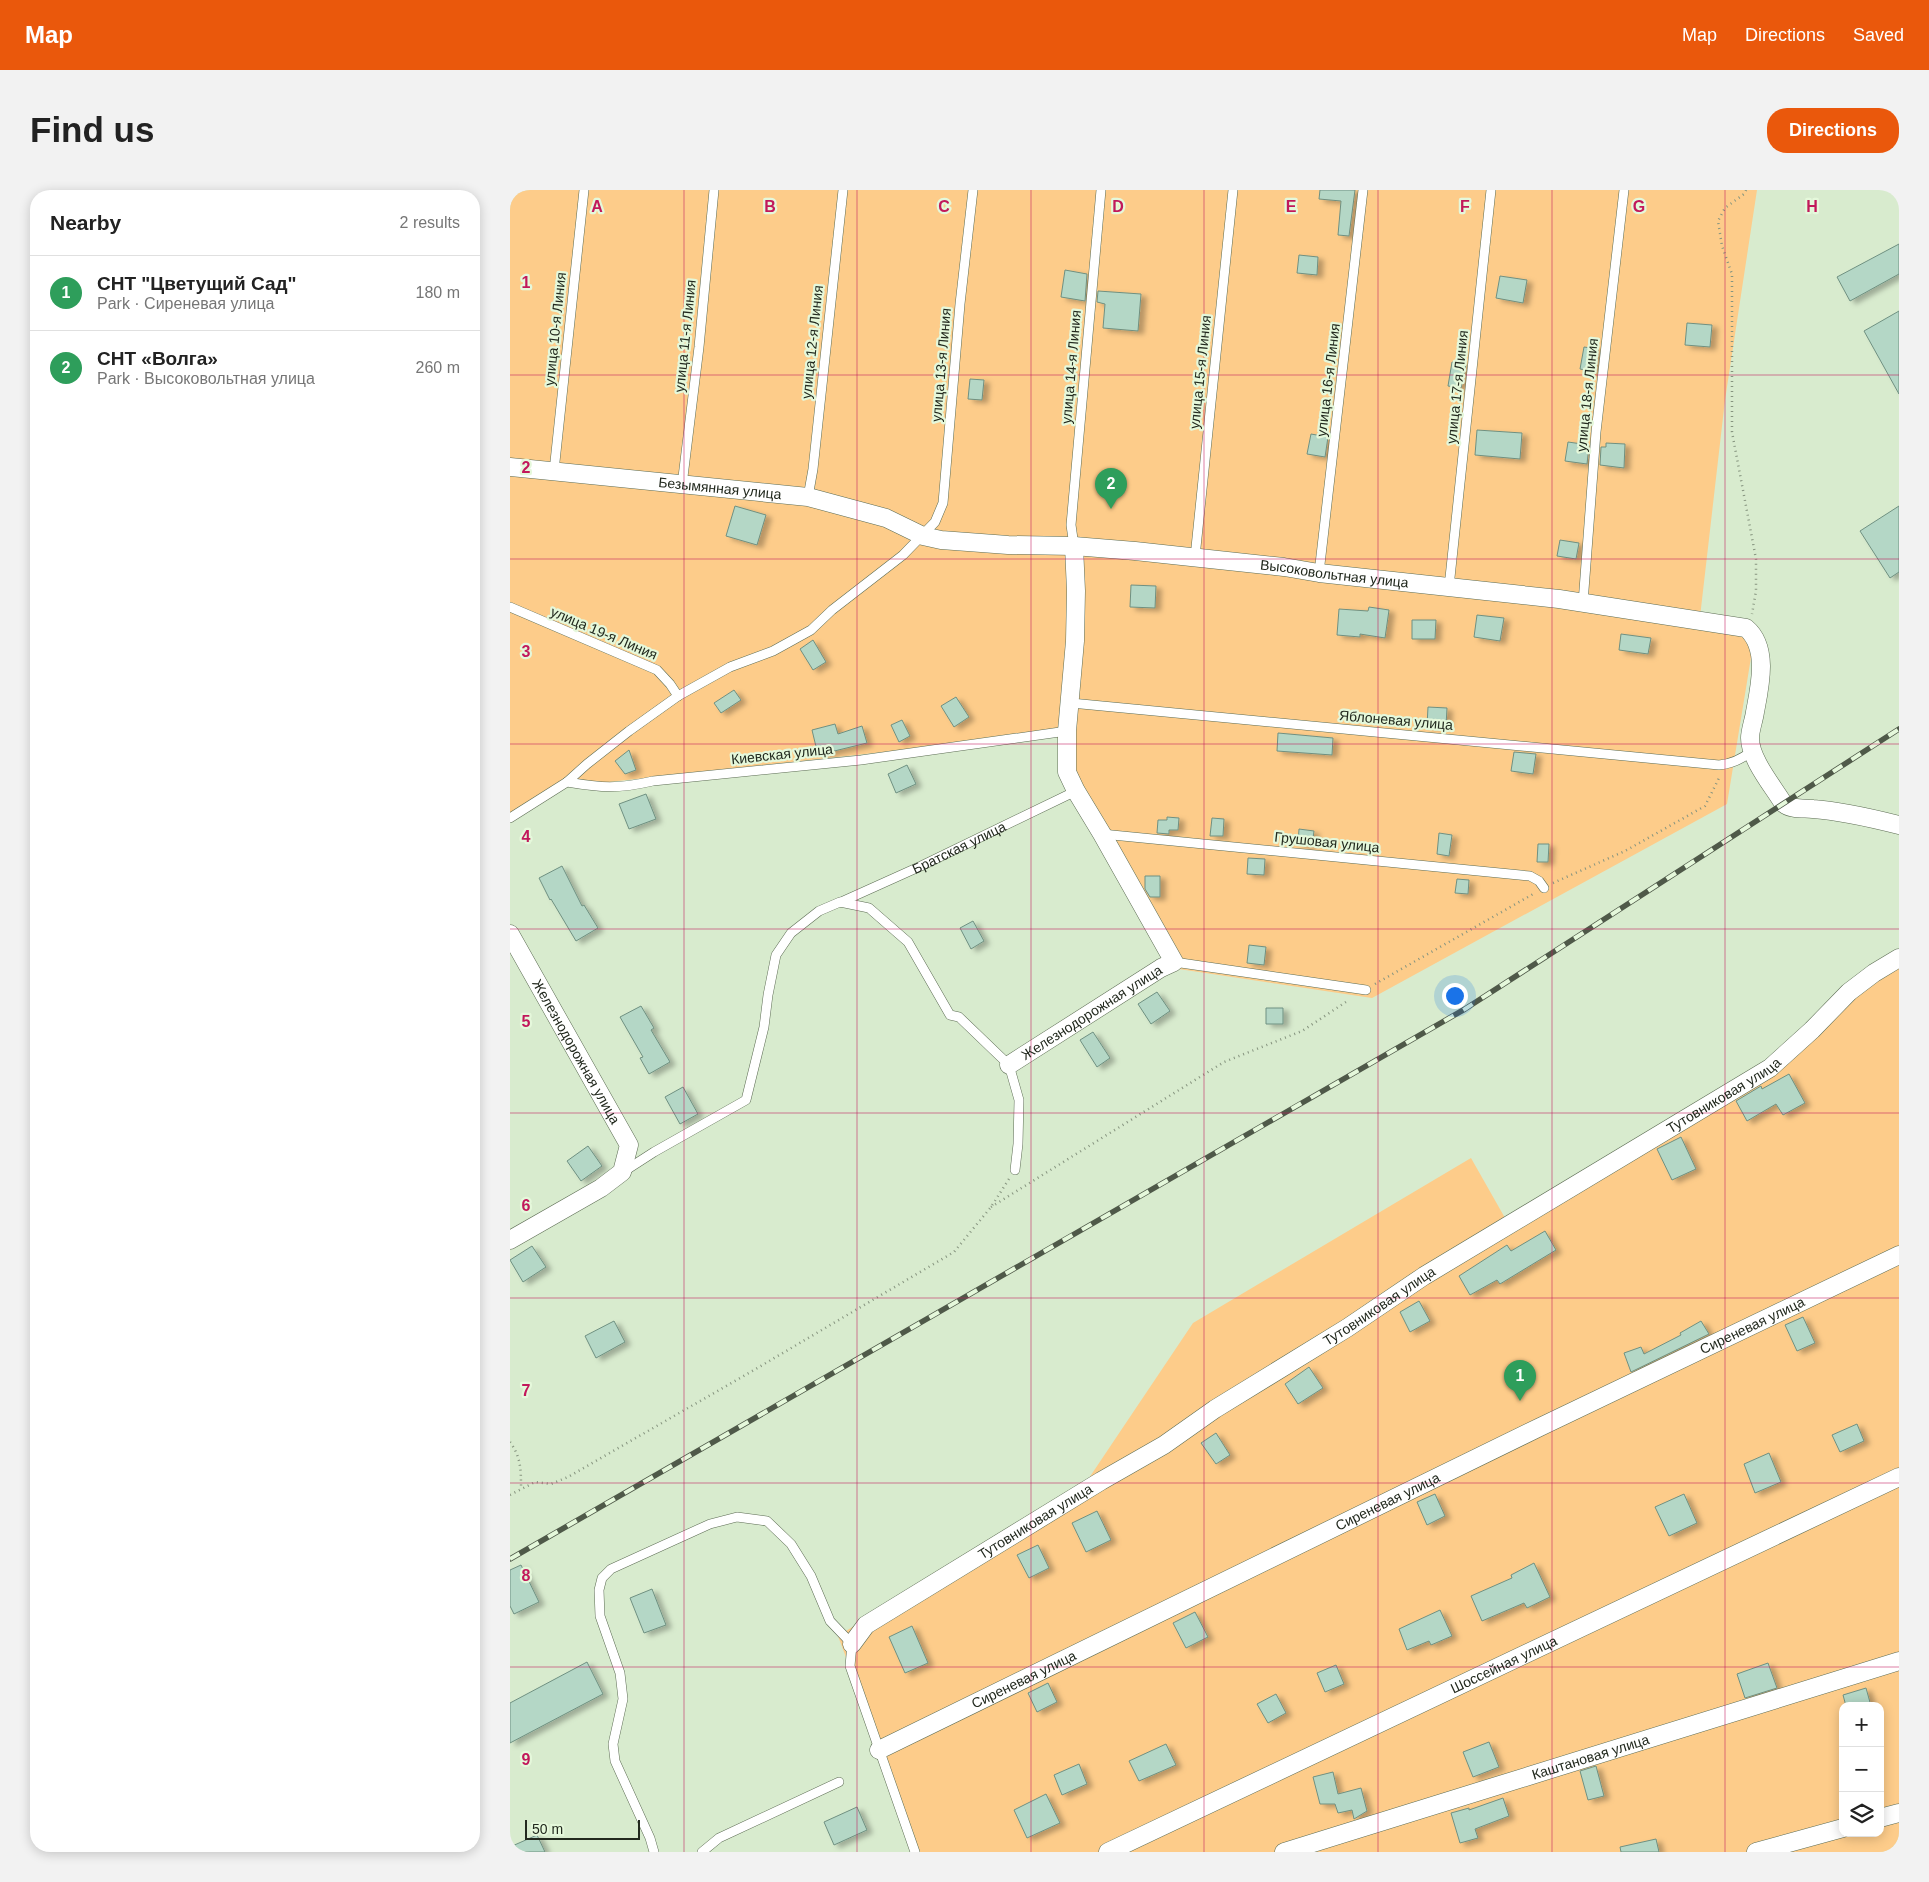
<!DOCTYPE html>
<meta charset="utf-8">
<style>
:root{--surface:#fff;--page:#f2f2f2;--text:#222;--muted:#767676;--line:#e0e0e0;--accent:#ea580c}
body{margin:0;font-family:Arial,sans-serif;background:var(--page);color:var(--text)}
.controls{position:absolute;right:15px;bottom:15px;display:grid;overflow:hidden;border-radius:10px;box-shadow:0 2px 12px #0003}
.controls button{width:45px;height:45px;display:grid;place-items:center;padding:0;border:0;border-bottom:1px solid var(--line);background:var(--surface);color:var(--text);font:25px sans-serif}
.scale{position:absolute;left:15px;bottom:12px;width:115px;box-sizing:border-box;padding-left:5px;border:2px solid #22291e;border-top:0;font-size:14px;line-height:18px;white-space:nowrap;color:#22291e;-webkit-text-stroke:4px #e5f8db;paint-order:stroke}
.you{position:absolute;left:944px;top:805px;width:18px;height:18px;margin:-12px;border:4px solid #fff;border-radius:50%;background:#1a73e8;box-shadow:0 0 0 8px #1a73e833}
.badge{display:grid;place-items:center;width:32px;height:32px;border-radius:50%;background:var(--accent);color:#fff;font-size:16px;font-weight:700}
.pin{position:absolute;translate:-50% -41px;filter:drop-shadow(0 1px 2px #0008)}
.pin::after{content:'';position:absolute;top:26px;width:18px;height:15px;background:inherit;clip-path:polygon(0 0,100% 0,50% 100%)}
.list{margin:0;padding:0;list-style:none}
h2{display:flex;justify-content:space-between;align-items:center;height:65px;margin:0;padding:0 20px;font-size:21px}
h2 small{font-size:16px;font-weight:400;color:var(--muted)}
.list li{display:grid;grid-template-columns:32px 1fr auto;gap:15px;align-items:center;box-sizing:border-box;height:75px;padding:0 20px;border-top:1px solid var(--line)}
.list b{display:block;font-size:19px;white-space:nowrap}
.list p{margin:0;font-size:16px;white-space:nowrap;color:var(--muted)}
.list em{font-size:16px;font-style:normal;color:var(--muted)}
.icon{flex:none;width:28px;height:28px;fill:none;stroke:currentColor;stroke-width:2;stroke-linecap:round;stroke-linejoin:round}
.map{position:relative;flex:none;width:1389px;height:1662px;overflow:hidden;border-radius:20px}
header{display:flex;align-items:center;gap:30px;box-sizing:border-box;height:70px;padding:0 25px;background:var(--accent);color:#fff}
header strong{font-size:24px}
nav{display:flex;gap:28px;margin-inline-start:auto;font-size:18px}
.intro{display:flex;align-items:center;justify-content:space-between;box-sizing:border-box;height:120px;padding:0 30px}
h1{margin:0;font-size:35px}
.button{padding:12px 22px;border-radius:20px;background:var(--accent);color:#fff;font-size:18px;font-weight:700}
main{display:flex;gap:30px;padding:0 30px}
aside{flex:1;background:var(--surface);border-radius:20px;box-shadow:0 2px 12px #0003}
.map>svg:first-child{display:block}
</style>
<header>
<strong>Map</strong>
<nav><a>Map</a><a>Directions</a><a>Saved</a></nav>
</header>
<div class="intro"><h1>Find us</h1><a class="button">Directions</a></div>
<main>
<aside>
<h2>Nearby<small>2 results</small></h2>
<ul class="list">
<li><span class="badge" style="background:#2e9e5b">1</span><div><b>СНТ &quot;Цветущий Сад&quot;</b><p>Park · Сиреневая улица</p></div><em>180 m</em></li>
<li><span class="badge" style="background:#2e9e5b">2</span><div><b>СНТ «Волга»</b><p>Park · Высоковольтная улица</p></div><em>260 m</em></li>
</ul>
</aside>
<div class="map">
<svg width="1389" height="1662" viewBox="0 0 1389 1662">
<defs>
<filter id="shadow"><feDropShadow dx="5.5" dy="3" stdDeviation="2.5" flood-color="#0004"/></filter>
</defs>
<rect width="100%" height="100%" fill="#d8ebce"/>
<path fill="#fdcc8a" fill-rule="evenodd" d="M0,0H1247L1215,210L1190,427L1246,437L1217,614L862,808L662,778L554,593L547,543L44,598L0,625Z
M1389,763V1662H409L328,1446L579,1288L683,1133L961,968L999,1035L1252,878ZM1333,1516H1370V1643H1333Z"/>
<path fill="#b4d7c6" stroke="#6f9081" filter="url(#shadow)" d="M810,0H845L839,46L828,45L831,11L809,9Z
M1389,54V84L1340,111L1327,87Z
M789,65L808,67L807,85L787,83Z
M555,80L577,84L575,111L551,107Z
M990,86L1017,90L1013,113L986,108Z
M588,101L631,104L628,141L593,138L595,114L587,112Z
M1389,121V204L1354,141Z
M1177,133L1202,135L1200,157L1175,155Z
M1074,157L1088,159L1085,182L1070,179Z
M942,172L956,175L951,198L938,196Z
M460,189L474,190L472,210L458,209Z
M967,240L1012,243L1010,269L965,265Z
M801,244L818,247L815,267L797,264Z
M1058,252L1079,255L1077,274L1055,271Z
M1096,253L1115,254L1114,278L1090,275L1091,257H1096Z
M225,316L256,325L247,355L216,346Z
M1389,316V382L1380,388L1350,341Z
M1050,350L1069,353L1066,369L1047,366Z
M621,395L646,396L645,418L620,417Z
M859,417L879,420L875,448L850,444V447L827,445L829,419L858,421Z
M967,425L994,428L990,451L964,447Z
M902,430H926L925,449H902Z
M1111,444L1141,448L1138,464L1109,460Z
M303,450L316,472L303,480L290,459Z
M224,500L231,510L211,523L204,513Z
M446,507L459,527L444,537L431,516Z
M918,517L937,518L936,536H917Z
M392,530L400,546L389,552L381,535Z
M325,534L328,544L352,536L357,553L308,565L302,540Z
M768,543L823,548L822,565L767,561Z
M119,560L126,580L115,584L105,571Z
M1004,562L1026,564L1023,584L1001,581Z
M397,575L406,594L386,603L378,584Z
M136,604L146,629L119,639L109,614Z
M657,627L669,628L668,640H659V644L647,643L648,630H657Z
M702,628L714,629L713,646H700Z
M789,639L804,641L802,655L788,654Z
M929,643L942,645L939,666L927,664Z
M1028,654H1039L1038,672H1027Z
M738,668L755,669L754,685L737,684Z
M52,676L72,716L74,715L88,738L66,751L41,709L40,710L29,688Z
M635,686H650V707H640L635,699Z
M947,689L959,690L958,704L945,703Z
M463,731L474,751L461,759L450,738Z
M739,755L756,757L754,775L737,773Z
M647,802L660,821L641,834L628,814Z
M131,816L144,838L141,840L160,872L139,884L130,868L133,867L110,827Z
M756,818H773V834H756Z
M583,842L600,868L587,877L570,850Z
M1279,884L1295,913L1273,925L1266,914L1237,931L1226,911L1251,896L1252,899Z
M173,897L188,924L170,934L155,907Z
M1171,947L1186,979L1162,990L1147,959Z
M78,956L92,976L71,991L57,971Z
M1035,1041L1046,1060L990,1094L987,1090L960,1105L949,1086L997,1055L1001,1061Z
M22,1056L36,1077L13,1092L0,1070Z
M909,1111L920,1131L900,1142L890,1122Z
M1293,1127L1305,1153L1287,1161L1275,1135Z
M104,1131L115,1152L86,1168L75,1146Z
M1191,1131L1199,1144L1121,1182L1114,1163L1131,1157L1134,1164L1171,1145L1170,1143Z
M799,1177L813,1198L788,1214L775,1194Z
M1347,1234L1354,1251L1330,1262L1322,1245Z
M706,1243L720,1265L706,1274L691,1253Z
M1259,1263L1271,1292L1245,1303L1234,1274Z
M925,1304L935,1326L917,1335L907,1312Z
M1174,1304L1187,1333L1159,1346L1145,1317Z
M587,1321L601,1350L576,1362L562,1333Z
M528,1355L539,1378L519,1388L507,1365Z
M1024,1373L1040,1407L1017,1418L1014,1413L972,1431L961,1406L1002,1388L1001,1385Z
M11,1375L29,1412L4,1424L0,1416V1380Z
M142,1399L156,1435L134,1443L120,1408Z
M930,1420L942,1446L921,1455L919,1451L897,1460L889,1439Z
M685,1422L698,1447L676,1458L663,1433Z
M402,1436L418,1473L395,1483L379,1447Z
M77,1472L93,1504L0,1553V1513Z
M1258,1473L1267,1498L1235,1508L1227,1484Z
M826,1475L834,1494L815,1502L807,1483Z
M538,1493L547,1512L527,1522L518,1503Z
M1356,1498L1361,1516H1336L1333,1505Z
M766,1504L776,1523L758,1533L747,1514Z
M979,1552L989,1577L963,1587L953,1562Z
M656,1554L666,1575L629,1591L619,1571Z
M569,1574L577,1594L552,1605L544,1585Z
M1086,1576L1094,1606L1078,1610L1070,1581Z
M823,1582L828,1604L851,1598L857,1621L844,1629L842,1620L828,1623L825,1614H810L803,1587Z
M536,1604L550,1633L517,1648L504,1620Z
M993,1608L999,1626L965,1639L968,1648L950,1653L941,1623L959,1618V1620Z
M347,1617L357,1640L324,1655L314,1632Z
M27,1645L35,1662H0V1657Z
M1146,1649L1149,1662H1111L1110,1657Z"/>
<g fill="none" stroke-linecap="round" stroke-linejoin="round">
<g stroke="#5c6c53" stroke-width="10">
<g id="lane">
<path d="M44,281L74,0"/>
<path d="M172,295L189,157L204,0"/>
<path d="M298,307L303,279L333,0"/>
<path d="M564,356L561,335L591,0"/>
<path d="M685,367L723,0"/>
<path d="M809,383L853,0"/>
<path d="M939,397L981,0"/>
<path d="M1073,413L1086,242L1114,0"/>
<path d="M0,417L147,480L160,494L168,506"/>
<path d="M561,513L1209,575C1222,574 1232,569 1242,561"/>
<path d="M57,592L77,574L119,541L168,506L220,477L263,461L301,440L322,420L393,365L425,332L433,313L450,114L463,0"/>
<path d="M0,628L57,592C92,598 108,599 143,591L351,570L557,541"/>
<path d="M592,644L1020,686L1029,691L1034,698"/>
<path id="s1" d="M331,712L411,676L566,601"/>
<path d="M664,772L856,800"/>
<path d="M113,982L144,962L236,910L254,837L258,805L266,765L281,743L309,721L330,712L359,718L398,752L440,825L449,827L499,875L509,910L508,954L505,980"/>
<path d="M144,1662L140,1648L105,1571L103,1554L113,1509L110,1483L90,1426L89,1400L92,1388L101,1379L200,1334L227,1327L257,1331L281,1354L301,1386L320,1431L342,1454L340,1476L405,1662"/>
<path d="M192,1662L209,1648L329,1592"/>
</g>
</g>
<g stroke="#5c6c53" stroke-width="19">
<g id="street">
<path id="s2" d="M0,277L298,307L376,328L413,346L431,350L498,355L564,356L625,361L774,377L809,383L1049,409L1236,438C1259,457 1250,496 1245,522C1244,530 1240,540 1240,548C1240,569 1262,595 1273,613C1281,620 1293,618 1303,619C1332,621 1361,628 1389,635"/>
<path id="s3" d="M0,744L119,955L112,982L91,998L0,1050"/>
<path id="s4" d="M499,875L651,778L664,772L592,644L566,601L557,582V541L565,451L566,401L564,356"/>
<path id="s5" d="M342,1454L356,1435L591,1291L654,1255L705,1219L837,1138L914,1086L1260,878L1302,840L1339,802L1364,783L1389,768"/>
<path id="s6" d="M369,1560L1030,1237L1389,1065"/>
<path d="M1370,1628L1389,1623"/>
<path id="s7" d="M598,1662L1389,1287"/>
<path id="s8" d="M774,1662L1389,1471"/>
<path d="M1246,1662L1333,1638"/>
</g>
</g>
<path stroke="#86947f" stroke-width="2.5" stroke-dasharray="1 4" stroke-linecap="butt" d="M1236,0L1234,4L1215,18L1208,31L1212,56L1222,84V242L1246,369V401L1242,424
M1043,693L1115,661L1195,616L1210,586
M865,794L1025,703
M481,1017L714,872L792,841L839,810
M0,1252C11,1267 11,1280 11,1298
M0,1305L25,1292L41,1294L58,1287L244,1180L444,1062L481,1017L499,989"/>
<use href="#lane" stroke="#fff" stroke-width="9"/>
<use href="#street" stroke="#fff" stroke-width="18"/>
<g stroke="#4f5949" stroke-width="5.5">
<path id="rail" d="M0,1369L955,819L1389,539"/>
</g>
<use href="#rail" stroke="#e5f8db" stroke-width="4" stroke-dasharray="11" stroke-linecap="butt"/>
</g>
<path fill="none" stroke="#c2185b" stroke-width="1" stroke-opacity="0.55" d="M174,0V1662M347,0V1662M521,0V1662M694,0V1662M868,0V1662M1042,0V1662M1215,0V1662M0,185H1389M0,369H1389M0,554H1389M0,739H1389M0,923H1389M0,1108H1389M0,1293H1389M0,1477H1389"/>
<g text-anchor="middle" stroke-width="4.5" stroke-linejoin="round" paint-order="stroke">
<g font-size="14" fill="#22291e" stroke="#e5f8db">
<text transform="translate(45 139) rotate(-84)" y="5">улица 10-я Линия</text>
<text transform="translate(175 146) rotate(-84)" y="5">улица 11-я Линия</text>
<text transform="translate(302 152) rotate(-84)" y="5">улица 12-я Линия</text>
<text transform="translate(431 175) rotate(-85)" y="5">улица 13-я Линия</text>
<text transform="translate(561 177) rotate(-85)" y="5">улица 14-я Линия</text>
<text transform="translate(690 182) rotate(-84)" y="5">улица 15-я Линия</text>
<text transform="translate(818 190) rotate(-83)" y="5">улица 16-я Линия</text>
<text transform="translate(947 197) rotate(-84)" y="5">улица 17-я Линия</text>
<text transform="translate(1077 205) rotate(-84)" y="5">улица 18-я Линия</text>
<text dy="5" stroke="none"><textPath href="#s2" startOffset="211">Безымянная улица</textPath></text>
<text dy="5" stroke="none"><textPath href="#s2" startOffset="835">Высоковольтная улица</textPath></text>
<text transform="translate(94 443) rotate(23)" y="5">улица 19-я Линия</text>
<text transform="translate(886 530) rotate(5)" y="5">Яблоневая улица</text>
<text transform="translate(272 564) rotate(-6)" y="5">Киевская улица</text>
<text transform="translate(817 652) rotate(6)" y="5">Грушовая улица</text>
<text dy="5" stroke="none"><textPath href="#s1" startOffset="130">Братская улица</textPath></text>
<text dy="5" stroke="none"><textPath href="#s4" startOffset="98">Железнодорожная улица</textPath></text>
<text dy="5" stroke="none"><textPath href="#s3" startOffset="135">Железнодорожная улица</textPath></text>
<text dy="5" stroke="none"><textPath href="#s5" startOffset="1032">Тутовниковая улица</textPath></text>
<text dy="5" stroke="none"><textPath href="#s5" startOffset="628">Тутовниковая улица</textPath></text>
<text dy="5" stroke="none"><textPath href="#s6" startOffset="971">Сиреневая улица</textPath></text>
<text dy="5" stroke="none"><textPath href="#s6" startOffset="566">Сиреневая улица</textPath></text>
<text dy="5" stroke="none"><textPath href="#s5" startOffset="222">Тутовниковая улица</textPath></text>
<text dy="5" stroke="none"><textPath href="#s7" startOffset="438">Шоссейная улица</textPath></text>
<text dy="5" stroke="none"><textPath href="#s6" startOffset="161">Сиреневая улица</textPath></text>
<text dy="5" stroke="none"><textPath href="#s8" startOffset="321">Каштановая улица</textPath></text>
</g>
</g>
<g font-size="16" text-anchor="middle" font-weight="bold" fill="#c2185b" stroke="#e5f8db" stroke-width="4.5" stroke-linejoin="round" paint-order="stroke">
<text x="87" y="22">A</text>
<text x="260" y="22">B</text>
<text x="434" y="22">C</text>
<text x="608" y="22">D</text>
<text x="781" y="22">E</text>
<text x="955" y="22">F</text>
<text x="1129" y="22">G</text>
<text x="1302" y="22">H</text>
<text x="16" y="98">1</text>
<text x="16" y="283">2</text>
<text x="16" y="467">3</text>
<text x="16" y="652">4</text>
<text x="16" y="837">5</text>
<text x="16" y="1021">6</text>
<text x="16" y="1206">7</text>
<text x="16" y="1391">8</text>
<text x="16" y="1575">9</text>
</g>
</svg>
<div class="controls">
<button>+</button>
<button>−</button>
<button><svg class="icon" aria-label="layers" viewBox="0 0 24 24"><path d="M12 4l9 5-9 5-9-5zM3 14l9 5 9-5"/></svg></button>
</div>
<div class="scale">50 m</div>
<div class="you"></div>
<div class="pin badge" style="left:1010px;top:1211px;background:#2e9e5b">1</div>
<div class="pin badge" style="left:601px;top:319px;background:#2e9e5b">2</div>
</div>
</main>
